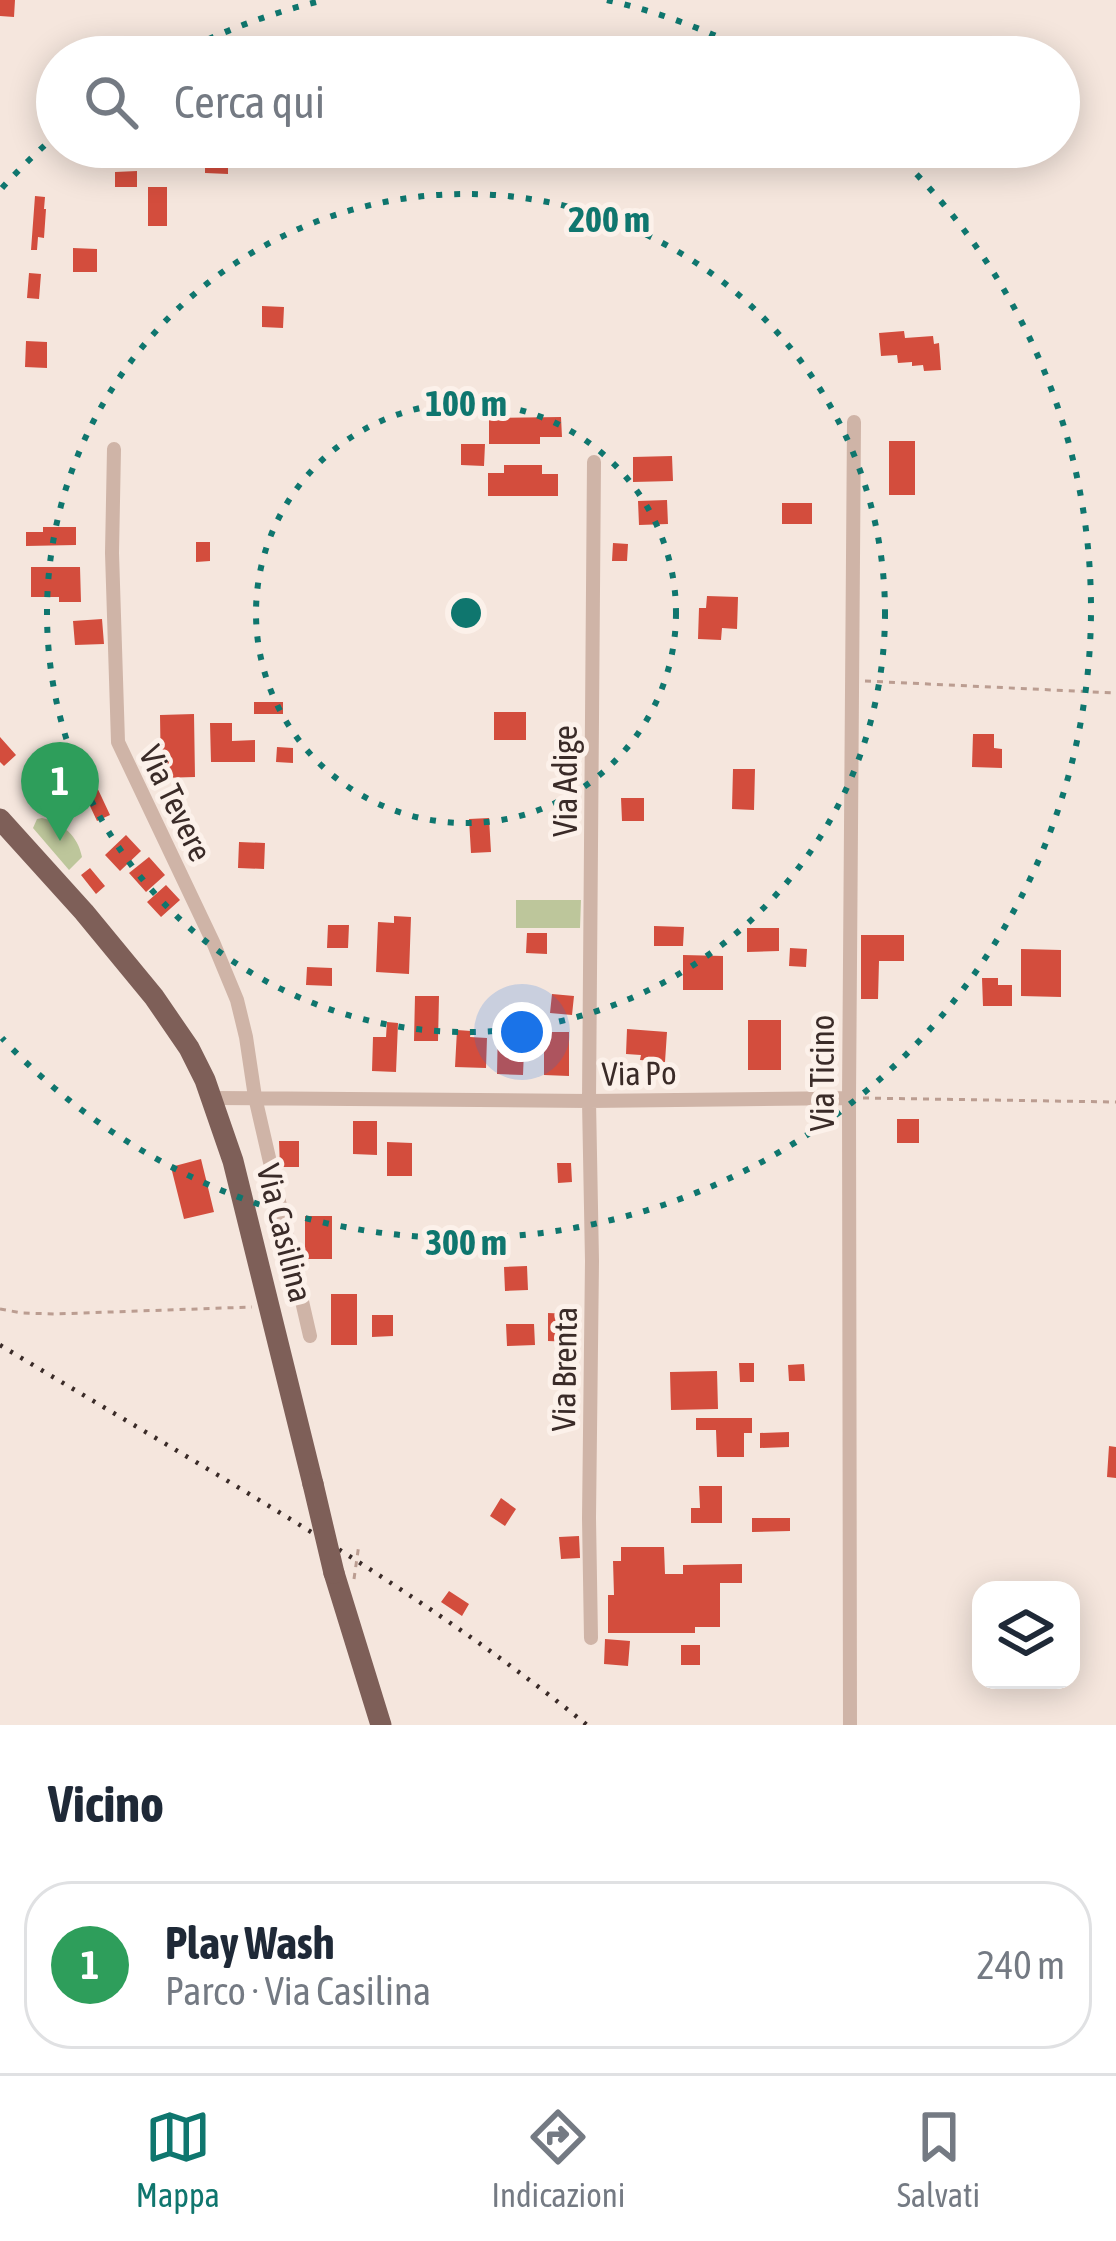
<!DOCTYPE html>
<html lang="it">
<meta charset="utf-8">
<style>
:root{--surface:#fff;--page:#f2f2f3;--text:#1f2937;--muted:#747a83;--line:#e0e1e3;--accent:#0f766e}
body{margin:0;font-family:"Asap Condensed",sans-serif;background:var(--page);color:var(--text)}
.controls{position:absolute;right:36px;bottom:36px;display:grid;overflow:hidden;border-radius:24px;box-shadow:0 6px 30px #0003}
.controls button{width:108px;height:108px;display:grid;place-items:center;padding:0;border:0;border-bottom:3px solid var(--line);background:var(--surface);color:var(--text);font:60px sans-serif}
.you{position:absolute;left:522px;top:1032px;width:42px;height:42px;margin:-30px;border:9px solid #fff;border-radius:50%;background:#1a73e8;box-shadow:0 0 0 18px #1a73e833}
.badge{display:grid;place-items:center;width:78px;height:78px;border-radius:50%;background:var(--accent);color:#fff;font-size:39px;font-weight:700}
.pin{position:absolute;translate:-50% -99px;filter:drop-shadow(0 3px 6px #0008)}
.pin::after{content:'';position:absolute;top:63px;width:42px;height:36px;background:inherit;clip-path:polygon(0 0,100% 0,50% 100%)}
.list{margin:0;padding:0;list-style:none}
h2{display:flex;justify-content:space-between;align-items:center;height:156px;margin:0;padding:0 48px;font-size:51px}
h2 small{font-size:39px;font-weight:400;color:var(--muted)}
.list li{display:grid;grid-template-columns:78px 1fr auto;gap:36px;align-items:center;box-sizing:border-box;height:168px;margin:0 24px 24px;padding:0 24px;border:3px solid var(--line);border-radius:48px}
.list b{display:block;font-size:45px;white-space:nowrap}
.list p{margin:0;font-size:39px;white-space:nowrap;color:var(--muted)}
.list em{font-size:39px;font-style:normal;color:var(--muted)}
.icon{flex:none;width:66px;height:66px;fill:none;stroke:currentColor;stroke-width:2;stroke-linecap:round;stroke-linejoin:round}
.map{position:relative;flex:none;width:1116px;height:1725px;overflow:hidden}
.search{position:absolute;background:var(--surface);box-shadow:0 6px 30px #0003;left:36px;right:36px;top:36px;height:132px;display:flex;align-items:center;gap:30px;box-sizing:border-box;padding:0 42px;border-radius:66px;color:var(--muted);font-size:45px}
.sheet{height:348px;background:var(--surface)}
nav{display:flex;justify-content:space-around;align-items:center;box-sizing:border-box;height:168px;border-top:3px solid var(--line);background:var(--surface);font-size:33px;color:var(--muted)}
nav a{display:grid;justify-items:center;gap:6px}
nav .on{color:var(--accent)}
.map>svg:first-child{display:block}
</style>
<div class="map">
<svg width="1116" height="1725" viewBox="0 0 1116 1725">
<rect width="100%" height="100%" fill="#f5e6dd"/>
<path fill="#bdc69b" d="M42,818C63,823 78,836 82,857L69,870L33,828L37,819Z
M516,900H581L580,928H516Z"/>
<path fill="#d34d3d" d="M0,0H15L14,17L0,16Z
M205,150L228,151V174L205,173Z
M137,171V187H115V172Z
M148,187H167V226H148Z
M35,196L45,197L44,209H46L44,238L38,237L37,250H31Z
M73,248L97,249V272H73Z
M29,273L41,274L39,299L27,298Z
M262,306L284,307L283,328L262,327Z
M904,331L905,338L933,336L934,344L939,343L941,370L924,371L923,365L912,366V362L898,363L897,355L881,356L879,333Z
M26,341L47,342V368L25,367Z
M561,417L562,437H540V444H489V418Z
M889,441H915V495H889Z
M461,444H485L484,466L461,465Z
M672,456L673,481L633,482V457Z
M504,465H542V474H558V496H488V473H504Z
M667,500L668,524L639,525L638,501Z
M782,503H812V524H782Z
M43,527H76V545L26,546V532H43Z
M196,542H210V561L196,562Z
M613,543L628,544L627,561H612Z
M31,567H80L81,602H59V597H31Z
M707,596L738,597L737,629L722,628L721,640L698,639L699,608H706Z
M102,619L104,644L75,645L73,621Z
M254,702H283V714H254Z
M494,712H526V740H494Z
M194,714L195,777L161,778L160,715Z
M210,723H232V741L255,740V762H211Z
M973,734H994V748L1002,749V768L972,767Z
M0,737L16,755L4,766L0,762Z
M277,747L293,748V763L276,762Z
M88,768L110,815L97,821L75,774Z
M733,769H755L754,810L732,809Z
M621,798H644V821H622Z
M489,818L491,852L471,853L469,819Z
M126,835L141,851L120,871L105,855Z
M239,842L265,843L264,869L238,868Z
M149,857L165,875L146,892L129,873Z
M90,868L105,886L96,894L81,875Z
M166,885L180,900L161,917L147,902Z
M394,916L411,917L409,974L376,972L378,922L394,923Z
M328,925H349L348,948H327Z
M654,926L684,927L683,946H654Z
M747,928H779V951L747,952Z
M527,933H547V954L526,953Z
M861,935H904V961H879L878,999H861Z
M790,948L807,949L806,967L789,966Z
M1021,949L1061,950V997L1021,996Z
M683,955L723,956V990H683Z
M307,967L332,968V986L306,985Z
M982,978H998V985H1012V1006H983Z
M552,994L574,996L572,1015L550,1013Z
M415,996H439L438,1041H414Z
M748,1020H781V1070H748Z
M387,1022L398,1023L396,1072L372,1071L373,1037H386Z
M498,1024L525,1025L523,1075L497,1074Z
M627,1029L667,1032L665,1062L640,1060L641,1055L626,1054Z
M457,1030L471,1031L470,1037L487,1038L486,1068L455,1067Z
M544,1032H569V1076L544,1075Z
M897,1119H919V1143H897Z
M353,1121H377V1155L353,1154Z
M279,1141H299V1167H280Z
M387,1142L412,1143V1176H387Z
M201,1159L214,1212L184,1219L171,1167Z
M557,1163H571L572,1182L558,1183Z
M305,1216H332V1259H305Z
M527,1266L528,1290L505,1291L504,1267Z
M331,1294H357V1345H331Z
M548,1313L572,1314V1342L548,1341Z
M372,1315H393V1336L372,1337Z
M506,1324H534L535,1345L507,1346Z
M739,1363H754V1382H740Z
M804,1364L805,1381H789L788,1365Z
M717,1371L718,1409L671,1410L670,1372Z
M696,1418H752V1433H744V1457H717L716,1430H696Z
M789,1432V1447L760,1448V1433Z
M1109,1446L1116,1447V1478L1107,1477Z
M699,1486H722V1523H691V1508H700Z
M501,1498L516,1509L505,1526L490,1516Z
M752,1518H790V1531L752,1532Z
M579,1536L580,1558L561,1559L559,1537Z
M621,1547H664L665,1574H683V1565L742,1564V1583H720V1627H695V1633H608V1595H614L613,1561H621Z
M449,1591L469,1604L462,1616L441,1602Z
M605,1639L630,1641L628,1666L604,1664Z
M681,1645H700V1665H681Z"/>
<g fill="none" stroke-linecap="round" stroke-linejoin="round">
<path stroke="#bb9d91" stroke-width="3" stroke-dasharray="6 6" stroke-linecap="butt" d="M865,681L1116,693
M863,1098L1116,1102
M0,1309L22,1313L54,1314L252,1307"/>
<path stroke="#cfb4a7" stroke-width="14" d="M114,449L112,553L118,742L213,942L237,1000L246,1037L255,1097L310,1336
M213,1098L589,1101L849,1098
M591,1638L589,1518L592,1261L589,1101L594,462
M850,1725L849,1098L854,422"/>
<path stroke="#7e5f58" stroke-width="21" d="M0,819L84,912L154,997L189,1048L205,1080L233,1161L313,1484
M334,1573L381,1725"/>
<path stroke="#3a2b28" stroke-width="4.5" stroke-dasharray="3 9" stroke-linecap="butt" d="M0,1345C199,1466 406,1578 587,1725"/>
<path stroke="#bb9d91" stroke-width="3" stroke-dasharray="6 6" stroke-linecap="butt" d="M354,1579L359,1544"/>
<path stroke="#7e5f58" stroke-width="21" d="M313,1484L334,1573"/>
</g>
<g fill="none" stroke="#0f766e" stroke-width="6" stroke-dasharray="6 12">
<circle cx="466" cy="613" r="210"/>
<circle cx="466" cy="613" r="419"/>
<path d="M2 188A629 629 0 0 1 53 138M176 55A629 629 0 0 1 325 0M607 0A629 629 0 0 1 756 55M891 149A629 629 0 1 1 2 1038"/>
</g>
<g text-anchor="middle" stroke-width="10" stroke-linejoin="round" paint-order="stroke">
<g font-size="33" fill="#3a2b28" stroke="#fcf1ea">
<text transform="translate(565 781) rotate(-90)" y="12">Via Adige</text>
<text transform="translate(176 803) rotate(64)" y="12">Via Tevere</text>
<text transform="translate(639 1073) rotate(-1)" y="12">Via Po</text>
<text transform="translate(822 1073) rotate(-90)" y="12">Via Ticino</text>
<text transform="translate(285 1233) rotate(76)" y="12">Via Casilina</text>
<text transform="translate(564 1369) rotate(-89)" y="12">Via Brenta</text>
</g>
</g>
<circle cx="466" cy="613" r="18" fill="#0f766e" stroke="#fcf1ea" stroke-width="6"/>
<g font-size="36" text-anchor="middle" font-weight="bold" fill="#0f766e" stroke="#fcf1ea" stroke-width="10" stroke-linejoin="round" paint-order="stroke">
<text x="609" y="232">200 m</text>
<text x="466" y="416">100 m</text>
<text x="466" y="1255">300 m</text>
</g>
</svg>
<div class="controls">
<button><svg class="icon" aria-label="layers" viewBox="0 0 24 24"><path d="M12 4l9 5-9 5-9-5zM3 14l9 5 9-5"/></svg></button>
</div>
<div class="you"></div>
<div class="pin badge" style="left:60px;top:841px;background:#2e9e5b">1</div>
<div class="search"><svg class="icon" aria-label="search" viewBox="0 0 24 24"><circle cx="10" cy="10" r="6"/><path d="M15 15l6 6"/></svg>Cerca qui</div>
</div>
<section class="sheet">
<h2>Vicino<small></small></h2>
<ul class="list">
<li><span class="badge" style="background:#2e9e5b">1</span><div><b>Play Wash</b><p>Parco · Via Casilina</p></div><em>240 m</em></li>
</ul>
</section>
<nav>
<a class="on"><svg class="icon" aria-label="map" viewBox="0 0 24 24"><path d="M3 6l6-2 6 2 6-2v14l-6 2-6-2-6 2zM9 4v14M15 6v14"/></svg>Mappa</a>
<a><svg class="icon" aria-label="directions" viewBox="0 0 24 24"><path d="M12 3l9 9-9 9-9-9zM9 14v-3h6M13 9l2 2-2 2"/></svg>Indicazioni</a>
<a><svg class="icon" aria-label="saved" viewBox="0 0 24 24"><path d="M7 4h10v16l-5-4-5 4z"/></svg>Salvati</a>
</nav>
